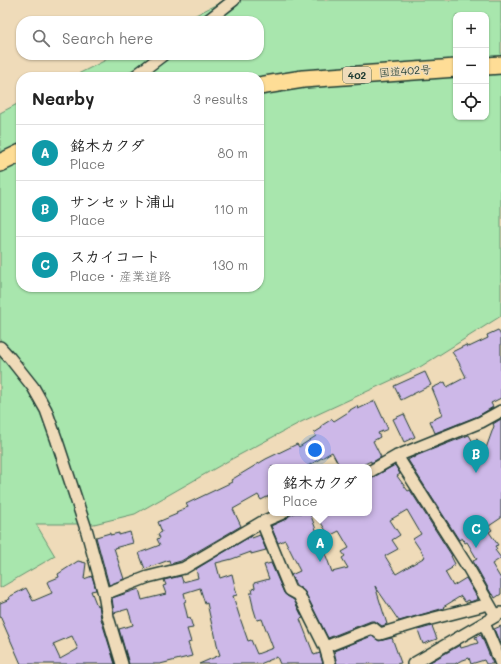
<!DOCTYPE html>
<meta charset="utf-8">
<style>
:root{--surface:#fff;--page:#f6f6f6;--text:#222;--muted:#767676;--line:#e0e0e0;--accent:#1f6fb2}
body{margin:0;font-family:Mali,"Klee One",sans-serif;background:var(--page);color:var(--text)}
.controls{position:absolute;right:12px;top:12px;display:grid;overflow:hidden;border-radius:8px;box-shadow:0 1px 3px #0004}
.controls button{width:36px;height:36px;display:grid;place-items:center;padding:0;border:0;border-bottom:1px solid var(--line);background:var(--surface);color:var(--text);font:20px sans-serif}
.you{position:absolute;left:315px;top:450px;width:14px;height:14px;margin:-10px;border:3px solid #fff;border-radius:50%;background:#1a73e8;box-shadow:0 0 0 6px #1a73e833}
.badge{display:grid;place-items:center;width:26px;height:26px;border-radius:50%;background:var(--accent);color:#fff;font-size:13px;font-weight:700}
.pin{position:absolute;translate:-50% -33px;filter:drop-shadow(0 1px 2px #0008)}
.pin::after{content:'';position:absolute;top:21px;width:14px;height:12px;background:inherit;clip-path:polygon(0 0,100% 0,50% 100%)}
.popup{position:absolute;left:268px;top:464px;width:104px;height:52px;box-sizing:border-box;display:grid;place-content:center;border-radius:8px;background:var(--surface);filter:drop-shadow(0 1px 3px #0005);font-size:13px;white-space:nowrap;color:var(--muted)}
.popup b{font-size:15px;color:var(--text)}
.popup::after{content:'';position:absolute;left:50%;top:100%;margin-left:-8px;border:8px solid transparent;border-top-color:var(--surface)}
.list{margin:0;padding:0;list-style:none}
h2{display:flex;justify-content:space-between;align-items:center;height:52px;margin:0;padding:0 16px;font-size:17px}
h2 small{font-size:13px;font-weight:400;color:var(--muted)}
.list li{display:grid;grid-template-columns:26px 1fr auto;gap:12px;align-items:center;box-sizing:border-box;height:56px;padding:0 16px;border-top:1px solid var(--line)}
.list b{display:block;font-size:15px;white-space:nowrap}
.list p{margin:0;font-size:13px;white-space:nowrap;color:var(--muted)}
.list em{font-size:13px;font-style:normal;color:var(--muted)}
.icon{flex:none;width:22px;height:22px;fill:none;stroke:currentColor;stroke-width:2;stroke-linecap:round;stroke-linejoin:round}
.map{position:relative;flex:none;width:501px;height:664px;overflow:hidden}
.search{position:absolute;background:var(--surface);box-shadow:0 1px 3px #0004;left:16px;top:16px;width:248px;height:44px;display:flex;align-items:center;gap:10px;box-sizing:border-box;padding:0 14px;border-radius:16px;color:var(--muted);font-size:15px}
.panel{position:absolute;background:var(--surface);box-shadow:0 1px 3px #0004;left:16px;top:72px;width:248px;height:220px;border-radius:16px}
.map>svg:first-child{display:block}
</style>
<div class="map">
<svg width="501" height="664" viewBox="0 0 501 664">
<rect width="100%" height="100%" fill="#efdbb9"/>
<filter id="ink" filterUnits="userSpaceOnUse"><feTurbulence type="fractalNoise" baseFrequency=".025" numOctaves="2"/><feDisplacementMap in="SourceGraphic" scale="8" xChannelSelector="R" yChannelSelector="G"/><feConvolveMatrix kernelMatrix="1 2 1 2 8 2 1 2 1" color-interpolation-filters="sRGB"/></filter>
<g filter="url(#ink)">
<path fill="#a8e6ad" stroke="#649270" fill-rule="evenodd" d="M225,0H501V316L420,367L301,422L228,461L135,514L94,524H36L55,556L0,588V113L21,102V287H259V77H72L116,55H259V21H184ZM456,15H486V117H456Z"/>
<path fill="#cdb8e8" stroke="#1f3d34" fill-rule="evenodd" d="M498,330L501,336V398L491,403L493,407L478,416L435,433L430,421L443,415L432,388L445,382L447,387L466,377L458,361L452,352L466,345L467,347L469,346V347L488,338L487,335Z
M425,372L431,385L401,400L394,386Z
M375,401L388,429L378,433L380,437L373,441L381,457L371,463V461L358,467H340L332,452L306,467H271V495L261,500L258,495L233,509L241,526L181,561L170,564L169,560L145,569L139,553L160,545L157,539L160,538L158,534L162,532L158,522L177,514L176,512L188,507L186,504L232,482L231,480L266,459L297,444L299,447L316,436L314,433L322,428L321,426L332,419L334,421L350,411V410L357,406L358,409Z
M404,414L415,437L404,442L393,419Z
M501,419V518L489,526L492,530L489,532L498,545L495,546L497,549L495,550L501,558L492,564L501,579V594L495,598L493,594L492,595L473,561L477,559L467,542L465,543L462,538L459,540L408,460L413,457V458L418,455L469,435L473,442L477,439L485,451L494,426L493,424Z
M395,465L400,474L397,476L408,491L410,490L452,556H451L455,564L451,567L452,568L445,572L453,586L466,578L478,599L470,602L469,600L465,602L461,596L443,607L444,608L399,621L375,586L387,624L382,626L375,621H371L328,638L305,592L302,589L296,585L291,575L300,571L297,565V564L285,540L278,543L271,526L286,519L289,516L295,513H310L319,538L316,540L321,554L325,553L332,572L348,568L342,558L345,556L342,552L349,548L339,531L331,535L330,533L328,534L315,513H369V479L372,478ZM407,510L421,534L413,539L425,557L396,574L385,556L398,549L392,540L400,535L390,520Z
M130,532L133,543L114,548L124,579L109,585L96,537L110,533V535L119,533V535Z
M260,535L266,550L251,554V552L232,559L216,563L220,578L232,574L237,595L233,596L240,618L248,641L251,640L257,654L273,648L262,619L257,620L253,607V606L250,593H253L252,589L255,588L254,583L269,579L264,565L271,563L284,593L287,596L294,600L303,618L300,619L314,655L320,653L323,664H280L277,657L260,664H199L220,655L218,649L214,630H213L207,603L205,604L200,588L184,593L186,601L184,602L188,619L190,618L193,628L187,629L191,642L188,643L192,656L160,664H129L119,629L133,625L128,609L114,613L112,598L139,589L142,600L166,594L163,586L166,585L164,580L181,576L183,582L198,578L196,569L251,536L252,538Z
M78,561L86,563L84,579L92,576L96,590L91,591L97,606L99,605L101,619L115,664H21L0,616V603L10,599L9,597L26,588L33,601L52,593L47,582L59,577L58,574ZM72,636L78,649L60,659L53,644Z
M432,626L437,639L423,644L418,630Z
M501,626V646L494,629Z
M481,635L493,664H486L484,660L471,664L469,658L460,661L455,664H427L460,645L461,648L478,643L475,637Z
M372,636L379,641L392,638L401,663L396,664H337L334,651Z"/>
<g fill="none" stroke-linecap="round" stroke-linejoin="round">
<g stroke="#1f3d34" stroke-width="14">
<path id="minor" d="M207,21L234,0
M134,77L163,55
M0,347L10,358L33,387L46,410L57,441L87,532L104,594L108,617L122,664
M397,456L469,569L496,616
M369,472L397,456L481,422L501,411
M262,522L290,590L299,595L325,647L330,664
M104,594L148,577L184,568L262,522L283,513
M484,623L501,664
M325,647L373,628L380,634L423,621L489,604
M413,664L501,613"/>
</g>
<g stroke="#1f3d34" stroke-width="20">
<path id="highway" d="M486,66L501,65
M259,86L303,79L456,68
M0,163L21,153"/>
</g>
<use href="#minor" stroke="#efdbb9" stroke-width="11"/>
<use href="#highway" stroke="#fedd96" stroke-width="17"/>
</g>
</g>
<g text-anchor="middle" stroke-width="3" stroke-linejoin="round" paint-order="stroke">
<rect fill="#efdbb9" stroke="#5d6c5c" stroke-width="1" x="343" y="67" width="28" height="16" rx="3"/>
<g font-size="10" font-weight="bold" fill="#1f3d34">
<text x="357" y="79">402</text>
</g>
<g font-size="11" fill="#1f3d34" stroke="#efdbb9">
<text transform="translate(405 71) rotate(-4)" y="4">国道402号</text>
</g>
</g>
</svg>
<div class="controls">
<button>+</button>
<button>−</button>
<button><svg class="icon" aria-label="locate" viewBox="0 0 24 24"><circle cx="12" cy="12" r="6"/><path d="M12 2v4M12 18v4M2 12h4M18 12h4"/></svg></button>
</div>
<div class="you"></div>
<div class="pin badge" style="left:320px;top:562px;background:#0f9aa8">A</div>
<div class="popup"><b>銘木カクダ</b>Place</div>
<div class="pin badge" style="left:476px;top:473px;background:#0f9aa8">B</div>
<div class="pin badge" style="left:476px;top:548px;background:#0f9aa8">C</div>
<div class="search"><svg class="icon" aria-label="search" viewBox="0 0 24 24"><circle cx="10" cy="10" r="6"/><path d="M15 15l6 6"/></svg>Search here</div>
<section class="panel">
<h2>Nearby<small>3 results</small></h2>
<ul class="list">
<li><span class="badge" style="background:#0f9aa8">A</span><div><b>銘木カクダ</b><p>Place</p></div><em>80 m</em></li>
<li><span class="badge" style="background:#0f9aa8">B</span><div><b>サンセット浦山</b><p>Place</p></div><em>110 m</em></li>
<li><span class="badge" style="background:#0f9aa8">C</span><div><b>スカイコート</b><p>Place · 産業道路</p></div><em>130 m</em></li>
</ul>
</section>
</div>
